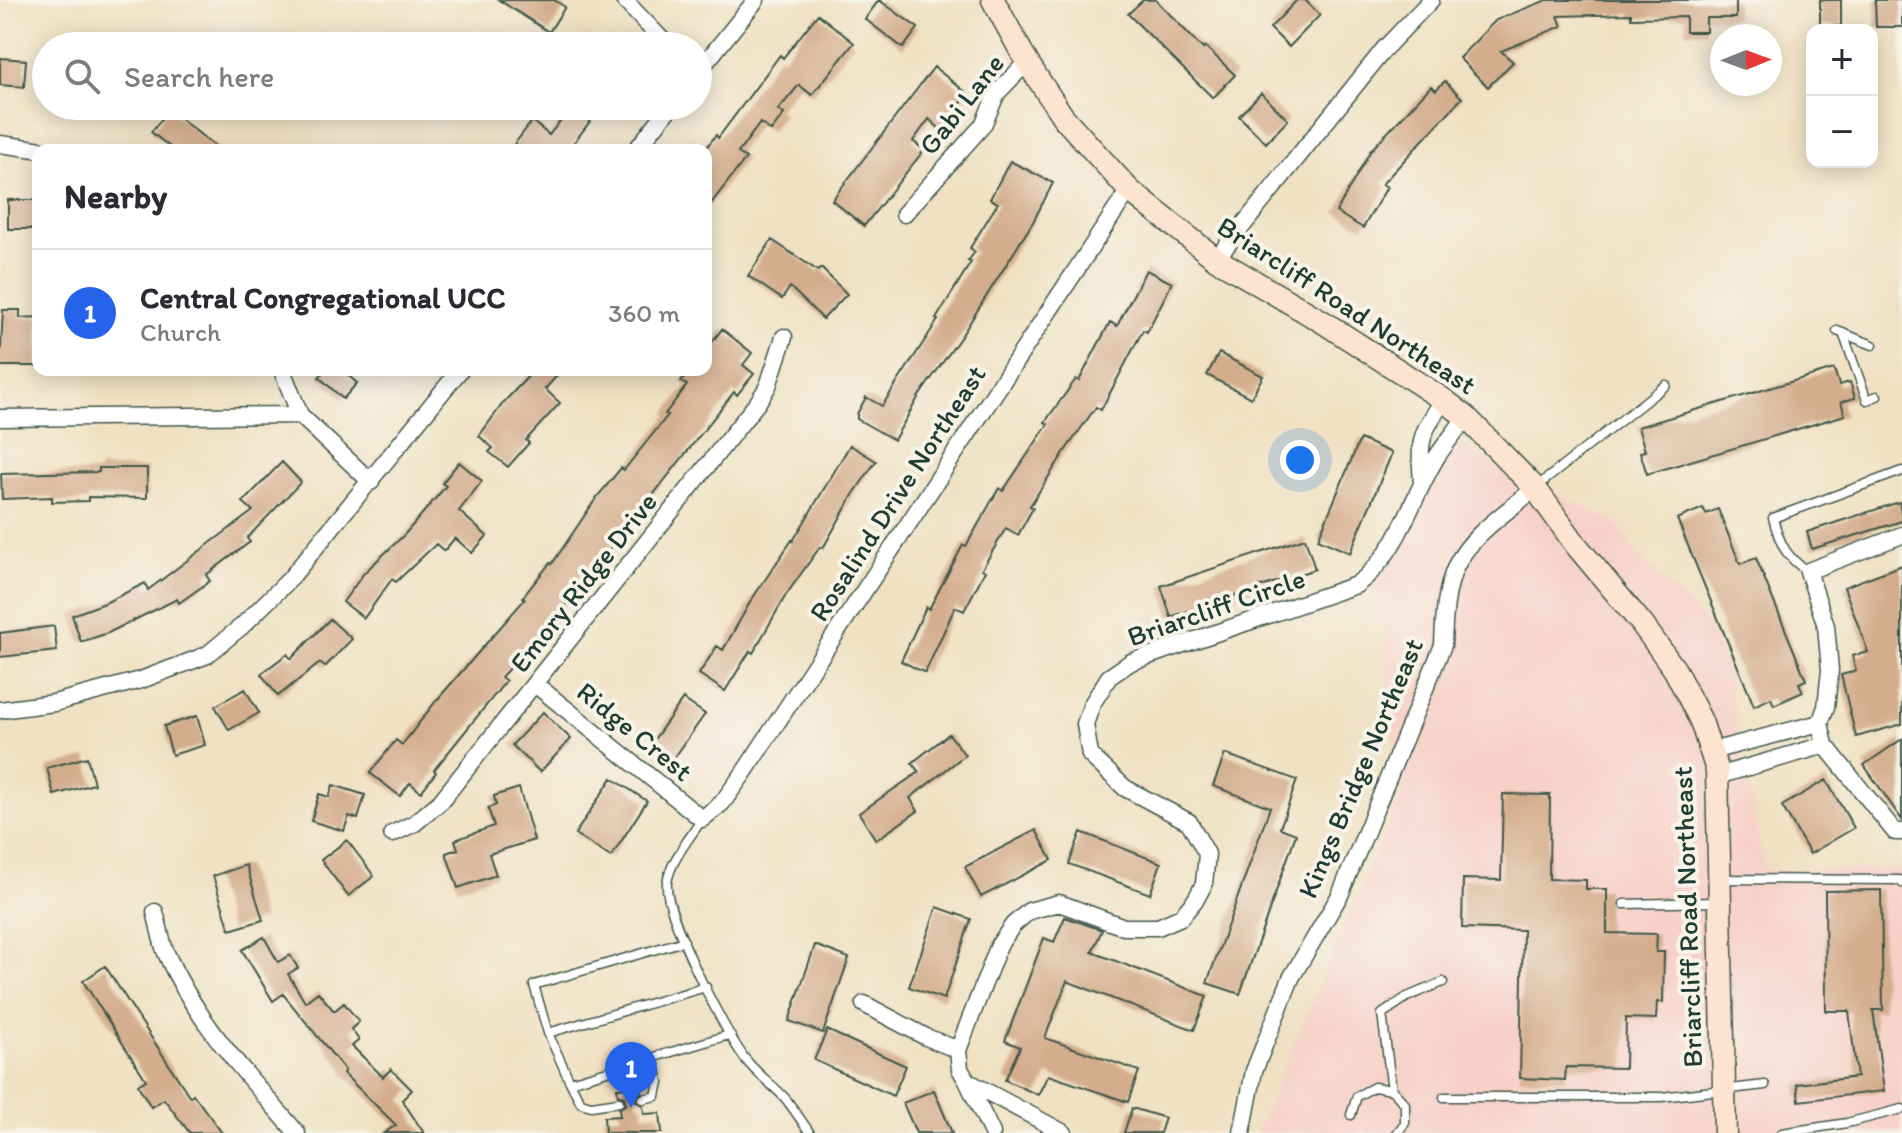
<!DOCTYPE html>
<meta charset="utf-8">
<style>
:root{--surface:#fff;--page:#f7f7f7;--text:#2b2b33;--muted:#7c7c81;--line:#e1e1e2;--accent:#2563eb}
body{margin:0;font-family:Itim,sans-serif;background:var(--page);color:var(--text)}
.controls{position:absolute;right:24px;top:24px;display:grid;overflow:hidden;border-radius:16px;box-shadow:0 4px 20px #0003}
.controls button{width:72px;height:72px;display:grid;place-items:center;padding:0;border:0;border-bottom:2px solid var(--line);background:var(--surface);color:var(--text);font:40px sans-serif}
.compass{position:absolute;left:1710px;top:24px;width:72px;height:72px;border-radius:50%;background:var(--surface);box-shadow:0 4px 20px #0003;rotate:89deg}
.you{position:absolute;left:1300px;top:460px;width:28px;height:28px;margin:-20px;border:6px solid #fff;border-radius:50%;background:#1a73e8;box-shadow:0 0 0 12px #1a73e833}
.badge{display:grid;place-items:center;width:52px;height:52px;border-radius:50%;background:var(--accent);color:#fff;font-size:26px;font-weight:700}
.pin{position:absolute;translate:-50% -66px;filter:drop-shadow(0 2px 4px #0008)}
.pin::after{content:'';position:absolute;top:42px;width:28px;height:24px;background:inherit;clip-path:polygon(0 0,100% 0,50% 100%)}
.list{margin:0;padding:0;list-style:none}
h2{display:flex;justify-content:space-between;align-items:center;height:104px;margin:0;padding:0 32px;font-size:34px}
h2 small{font-size:26px;font-weight:400;color:var(--muted)}
.list li{display:grid;grid-template-columns:52px 1fr auto;gap:24px;align-items:center;box-sizing:border-box;height:128px;padding:0 32px;border-top:2px solid var(--line)}
.list b{display:block;font-size:30px;white-space:nowrap}
.list p{margin:0;font-size:26px;white-space:nowrap;color:var(--muted)}
.list em{font-size:26px;font-style:normal;color:var(--muted)}
.icon{flex:none;width:44px;height:44px;fill:none;stroke:currentColor;stroke-width:2;stroke-linecap:round;stroke-linejoin:round}
.map{position:relative;flex:none;width:1902px;height:1133px;overflow:hidden}
.search{position:absolute;background:var(--surface);box-shadow:0 4px 20px #0003;left:32px;top:32px;width:680px;height:88px;display:flex;align-items:center;gap:20px;box-sizing:border-box;padding:0 28px;border-radius:44px;color:var(--muted);font-size:30px}
.panel{position:absolute;background:var(--surface);box-shadow:0 4px 20px #0003;left:32px;top:144px;width:680px;height:232px;border-radius:16px}
.map>svg:first-child{display:block}
</style>
<div class="map">
<svg width="1902" height="1133" viewBox="0 0 1902 1133">
<rect width="100%" height="100%" fill="#f7f3e8"/>
<filter id="ink" filterUnits="userSpaceOnUse"><feTurbulence type="fractalNoise" baseFrequency=".0125" numOctaves="2"/><feDisplacementMap in="SourceGraphic" scale="16" xChannelSelector="R" yChannelSelector="G"/><feConvolveMatrix kernelMatrix="1 2 1 2 8 2 1 2 1" color-interpolation-filters="sRGB"/></filter>
<filter id="wash" filterUnits="userSpaceOnUse"><feTurbulence type="fractalNoise" baseFrequency=".006" numOctaves="4" result="noise"/><feDisplacementMap in="SourceGraphic" scale="32" xChannelSelector="R" yChannelSelector="G"/><feGaussianBlur stdDeviation="1.8" result="paint"/><feColorMatrix in="noise" values="0 0 0 0 0 0 0 0 0 0 0 0 0 0 0 0 0 1.4 0 .05"/><feComposite in="paint" operator="in"/></filter>
<g filter="url(#wash)">
<rect width="100%" height="100%" fill="#f0e1c3"/>
<path fill="#f7d1c8" d="M1445,437L1618,524L1639,558L1707,622L1725,660L1765,870L1902,869V1133H1256L1400,796L1376,573Z"/>
<g id="blocks">
<path fill="#d4ad8d" d="M499,0H554L565,7L549,32Z
M879,0L918,28L903,48L865,19Z
M1143,0H1156L1203,49L1205,46L1235,75L1213,98L1128,14Z
M1297,0H1305L1320,15L1289,47L1270,28Z
M1547,0H1736V18H1706V32H1686V17L1631,18V14L1558,16L1562,26L1501,51L1513,62L1488,87L1459,58L1496,20Z
M1820,0H1841V26H1820Z
M1875,0H1902V27H1876Z
M818,14L854,43L812,95L799,85L778,110L784,114L771,131L760,123L738,153L746,158L706,210V148L716,135L718,138L780,55L783,58Z
M0,58L26,60L24,87L0,85Z
M934,67L968,94L940,129L929,119L913,141L924,150L864,226L832,200Z
M1445,81L1462,98L1382,184L1387,187L1363,228L1336,212L1371,150L1431,86L1436,90Z
M1261,93L1288,120L1266,143L1239,116Z
M572,106H602L568,150H510L532,121L549,135Z
M169,110L220,150H174L151,132Z
M1010,161L1053,183L1033,222L962,335L919,396L894,440L857,419V414L866,397L882,406L938,320L936,319L971,262L968,261L975,252L970,248L998,203L990,199Z
M8,200H38V229H8Z
M772,240L818,271L821,268L847,294L823,319L790,287L782,299L748,276Z
M1146,270L1172,283L1147,332L1143,330L1101,410L1096,407L1065,451L1030,506L1033,508L1018,535L1006,528L982,569L985,571L964,611L955,607L925,673L901,661L926,607L929,609L963,545L966,546L999,488L1003,491L1048,424L1045,422L1076,379L1079,381L1110,322L1117,326Z
M3,310H20V318L38,317V366H0Z
M722,329L752,353L743,365L754,374L737,395L734,392L627,528L625,527L590,578L588,576L553,621L501,677L506,681L434,770L436,772L421,792L410,783L400,796L370,773L396,740L402,745L436,701L525,599L523,597L550,563L552,564L597,497L621,468L624,470L668,415L665,414L687,385L681,382L690,370H706V350Z
M1219,353L1263,376L1251,398L1207,375Z
M1834,369L1839,385L1850,382L1855,398L1841,402L1845,415L1647,474L1640,452L1645,451L1638,427Z
M326,370H342L357,383L343,399L319,377Z
M534,370H562L545,389L560,403L526,440L529,443L508,467L489,452L493,448L479,436L504,402Z
M1360,439L1392,453L1350,553L1318,539Z
M850,445L876,461L853,495L823,548L820,547L786,595L753,653L750,651L725,691L699,674L717,646L723,650L752,599L792,540L793,541Z
M282,462L301,482L247,538L250,542L206,575L210,581L179,603L177,599L108,633L81,642L72,615L105,603L145,583L148,590L253,511L243,502Z
M459,462L482,481L459,511L487,536L472,553L455,538L444,551L436,544L396,582L392,579L364,618L343,602L364,573L405,534L446,486L442,483Z
M99,468H147V498L88,497V501L52,502V497L2,499L1,474L99,472Z
M1899,502L1902,521L1812,549L1807,532Z
M1703,508L1706,514L1718,509L1740,564L1756,558L1806,680L1799,683L1803,692L1774,705L1771,698L1754,706L1677,519Z
M1305,538L1315,569L1171,617L1161,586Z
M1902,565V724L1856,737L1841,675L1856,671L1852,656L1868,652L1844,587Z
M330,619L352,639L325,667L320,663L278,696L261,674L287,654L291,659Z
M54,626L57,651L0,657V633Z
M245,689L259,713L229,730L215,706Z
M683,699L705,714L670,764L648,748Z
M543,712L571,739L540,772L512,745Z
M197,716L205,745L172,755L164,726Z
M949,734L965,755L910,798L918,811L876,840L859,813L919,772L912,763Z
M1902,739V820L1864,765Z
M1225,754L1297,780L1280,828L1296,834L1240,994L1207,983L1270,807L1213,786Z
M87,757L94,784L54,795L47,768Z
M612,778L647,801L611,857L575,834Z
M1826,780L1854,828L1810,854L1782,806Z
M333,785L365,795L358,819L349,816L344,831L311,821L319,794L329,797Z
M519,788L534,840L489,854L496,875L458,888L446,853L458,849L455,840L494,826L488,808L496,805L494,796Z
M1503,794L1550,795L1549,879L1586,880V889H1607V933L1657,934L1656,952H1664L1663,1002H1657L1656,1019L1626,1018L1625,1068L1566,1067L1565,1080L1520,1078L1523,930L1462,928L1463,879L1501,880Z
M1036,830L1052,860L981,897L965,867Z
M1081,832L1161,863L1150,894L1069,864Z
M347,840L374,876L348,896L321,860Z
M246,865L263,920L230,930L213,876Z
M1881,890L1883,1010H1873L1884,1091L1799,1101L1797,1084L1857,1077L1849,1011H1826L1825,891Z
M937,907L971,919L944,999L909,987Z
M1065,917L1102,930L1092,952L1207,996L1194,1030L1067,981L1045,1038L1139,1071L1128,1102L1048,1075L1038,1095L1005,1080L1020,1047L1005,1041L1044,938L1054,942Z
M264,937L278,962L290,955L298,968L288,974L305,1002L318,992L334,1011L344,1003L359,1022L351,1029L359,1040L352,1046L383,1077L391,1069L412,1090L402,1100L424,1133H384L396,1125L343,1073L345,1070L283,994L273,1001L242,950Z
M815,945L849,958L823,1033L789,1021Z
M105,966L190,1097L193,1094L222,1133H190L164,1099L151,1107L138,1085L146,1080L83,981Z
M827,1030L906,1066L893,1096L814,1060Z
M641,1086L642,1092L637,1096L636,1101L643,1106L644,1114L660,1113L662,1133H605L604,1117L620,1116L619,1109L626,1104L624,1097L618,1095L617,1088Z
M934,1090L952,1133H916L903,1103Z
M1132,1108L1165,1118L1160,1133H1124Z"/>
</g>
</g>
<g filter="url(#ink)">
<use href="#blocks" fill-opacity="0" stroke="#3e5649" stroke-width="2"/>
<g fill="none" stroke-linecap="round" stroke-linejoin="round">
<g stroke="#3e5649" stroke-width="11">
<path id="lane" d="M1837,331L1873,345
M1843,333L1867,400L1877,396
M1535,488L1666,385
M1807,571C1785,556 1780,544 1773,518L1902,471
M702,819C690,838 670,861 667,883C664,914 725,1033 746,1060C757,1074 773,1085 785,1098C794,1109 802,1122 810,1133
M1720,879L1900,880L1902,883
M1624,904L1719,902
M706,987L548,1033L570,1082L729,1035
M548,1033L534,985L684,941
M570,1082L581,1103L591,1106L619,1102
M1392,1090L1382,1014L1407,997L1443,982
M1444,1097H1661L1765,1085
M643,1099L656,1096L659,1082L653,1058
M1351,1115L1357,1096L1374,1087L1392,1090L1405,1104V1123L1397,1133
M1782,1133L1847,1123L1902,1109"/>
</g>
<g stroke="#3e5649" stroke-width="19">
<path id="street" d="M624,0L668,46
M698,72L756,0
M0,144L42,150
M636,150L671,106
M904,214L983,125L997,93L1027,62
M1216,259L1385,48L1431,0
M282,370L300,415L371,482
M0,418L300,415
M1422,483C1419,441 1419,435 1444,400
M1902,535L1808,571L1826,626L1830,670L1826,707L1820,723L1825,745L1895,832H1902
M535,684L702,819L722,803L743,774L1129,190
M0,710L54,703L141,680L207,655L242,626L289,580L460,370
M1711,751L1820,723
M1717,776L1825,745
M392,834L415,823L441,801L758,402L768,386L784,337
M155,912C159,925 161,941 166,953C196,1022 249,1077 297,1133
M864,1004L926,1037L958,1050
M967,1081L960,1069L958,1050L999,945L1013,925L1029,911L1059,903L1124,927H1158L1181,917L1196,899L1204,884L1207,854L1189,822L1125,788L1090,755L1085,724L1092,704L1109,677L1131,662L1356,585C1398,555 1410,501 1436,458C1445,444 1456,431 1466,417
M992,1133L967,1081L1064,1133
M1242,1133L1254,1071L1291,978L1340,895L1443,645C1444,619 1445,590 1456,566C1471,534 1509,511 1535,488"/>
</g>
<g stroke="#3e5649" stroke-width="25">
<path id="secondary" d="M993,0L1027,62L1063,117L1129,190L1216,259L1323,322L1444,400L1466,417L1535,488L1576,545L1642,624L1675,670L1701,721L1717,770L1725,1133"/>
</g>
<use href="#lane" stroke="#fff" stroke-width="8"/>
<use href="#street" stroke="#fff" stroke-width="16"/>
<use href="#secondary" stroke="#fde4d0" stroke-width="22"/>
</g>
</g>
<g text-anchor="middle" stroke-width="8" stroke-linejoin="round" paint-order="stroke">
<g font-size="28" fill="#1f3d34" stroke="#f7f3e8">
<text transform="translate(961 104) rotate(-52)" y="10">Gabi Lane</text>
<text transform="translate(1347 305) rotate(33)" y="10">Briarcliff Road Northeast</text>
<text transform="translate(897 493) rotate(-57)" y="10">Rosalind Drive Northeast</text>
<text transform="translate(583 582) rotate(-52)" y="10">Emory Ridge Drive</text>
<text transform="translate(1216 607) rotate(-19)" y="10">Briarcliff Circle</text>
<text transform="translate(635 731) rotate(39)" y="10">Ridge Crest</text>
<text transform="translate(1360 768) rotate(-67)" y="10">Kings Bridge Northeast</text>
<text transform="translate(1687 917) rotate(-92)" y="10">Briarcliff Road Northeast</text>
</g>
</g>
</svg>
<div class="controls">
<button>+</button>
<button>−</button>
</div>
<svg class="compass" viewBox="-18 -18 36 36"><path d="M0-13l5 13h-10z" fill="#e53935"/><path d="M0 13l5-13h-10z" fill="#7c7c81"/></svg>
<div class="you"></div>
<div class="pin badge" style="left:631px;top:1108px">1</div>
<div class="search"><svg class="icon" aria-label="search" viewBox="0 0 24 24"><circle cx="10" cy="10" r="6"/><path d="M15 15l6 6"/></svg>Search here</div>
<section class="panel">
<h2>Nearby<small></small></h2>
<ul class="list">
<li><span class="badge">1</span><div><b>Central Congregational UCC</b><p>Church</p></div><em>360 m</em></li>
</ul>
</section>
</div>
